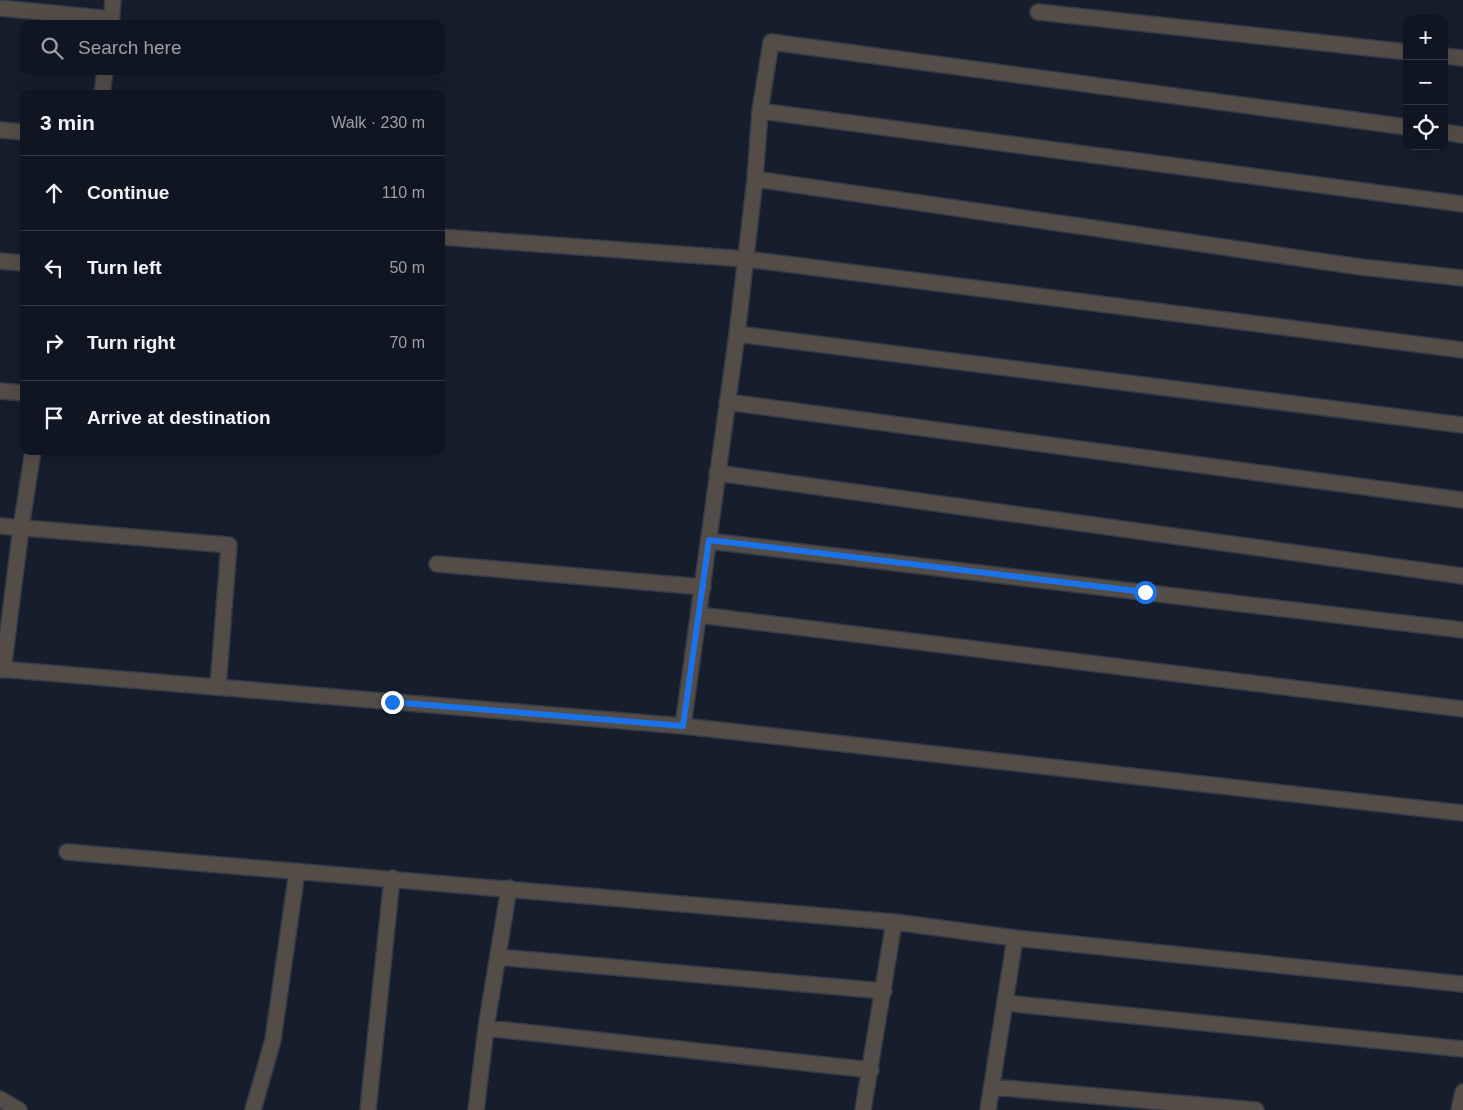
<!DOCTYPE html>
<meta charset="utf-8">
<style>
:root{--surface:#101621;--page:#191f2a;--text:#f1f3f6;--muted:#9c9fa5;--line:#30353f}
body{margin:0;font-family:Arial,sans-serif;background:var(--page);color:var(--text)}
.controls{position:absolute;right:15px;top:15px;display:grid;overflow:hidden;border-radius:10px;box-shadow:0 5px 20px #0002}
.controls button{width:45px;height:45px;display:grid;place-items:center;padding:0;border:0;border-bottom:1px solid var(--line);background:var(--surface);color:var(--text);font:25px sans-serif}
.stop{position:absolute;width:15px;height:15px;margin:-11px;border:4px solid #1a73e8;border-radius:50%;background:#fff}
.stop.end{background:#1a73e8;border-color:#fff;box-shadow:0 1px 5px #0008}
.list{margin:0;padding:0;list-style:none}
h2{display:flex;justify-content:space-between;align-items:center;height:65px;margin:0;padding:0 20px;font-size:21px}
h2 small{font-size:16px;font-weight:400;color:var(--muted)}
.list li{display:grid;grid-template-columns:32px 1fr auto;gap:15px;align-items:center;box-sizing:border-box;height:75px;padding:0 20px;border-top:1px solid var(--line)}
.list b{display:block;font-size:19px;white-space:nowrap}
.list em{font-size:16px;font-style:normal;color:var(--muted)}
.icon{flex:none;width:28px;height:28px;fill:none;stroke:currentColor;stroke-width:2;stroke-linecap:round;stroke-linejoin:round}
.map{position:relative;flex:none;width:1463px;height:1110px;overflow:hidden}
.search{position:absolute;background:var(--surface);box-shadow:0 5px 20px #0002;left:20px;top:20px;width:425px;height:55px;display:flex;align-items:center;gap:12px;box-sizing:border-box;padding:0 18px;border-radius:10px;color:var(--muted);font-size:19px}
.panel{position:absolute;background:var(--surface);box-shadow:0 5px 20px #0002;left:20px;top:90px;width:425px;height:365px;border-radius:10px}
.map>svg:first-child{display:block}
</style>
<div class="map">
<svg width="1463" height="1110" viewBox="0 0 1463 1110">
<rect width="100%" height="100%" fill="#161e2c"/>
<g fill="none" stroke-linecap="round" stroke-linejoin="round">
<g stroke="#323947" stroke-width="18">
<path id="minor" d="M0,8L112,19
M1038,12L1407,52
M111,24L113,0
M1444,56L1463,58
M102,94L105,71
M760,111L755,179L737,334L683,726L1463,813
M1407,127L771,42L760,111L1463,204
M0,130L24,132
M1444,132L1463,135
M755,179L1361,267L1463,278
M441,237L746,259L1463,350
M0,261L24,263
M737,334L1463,425
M0,391L24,393
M727,402L1463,500
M717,473L1463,576
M0,526L229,545L218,687
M709,541L1463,630
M437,564L703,587
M699,615L1463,709
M0,669L683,726
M3,670L21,528L33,451
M67,852L894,922L1015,938L1463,984
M498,957L884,991
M1005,1003L1463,1049
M486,1028L871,1070
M992,1087L1256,1110
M0,1099L19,1110
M253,1110L273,1040L297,871
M368,1110L392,878
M476,1110L486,1028L509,888
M863,1110L894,922
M988,1110L1015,938
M1459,1110L1463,1092"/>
</g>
<use href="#minor" stroke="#544c47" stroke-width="15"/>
</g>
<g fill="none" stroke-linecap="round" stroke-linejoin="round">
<path stroke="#1a73e8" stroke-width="6" d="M392,702L683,726L709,540L1145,592"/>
</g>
</svg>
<div class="controls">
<button>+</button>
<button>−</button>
<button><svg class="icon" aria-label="locate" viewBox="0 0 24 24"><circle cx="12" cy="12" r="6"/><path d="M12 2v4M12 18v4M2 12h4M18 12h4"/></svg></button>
</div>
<div class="stop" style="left:1145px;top:592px"></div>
<div class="stop end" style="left:392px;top:702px"></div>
<div class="search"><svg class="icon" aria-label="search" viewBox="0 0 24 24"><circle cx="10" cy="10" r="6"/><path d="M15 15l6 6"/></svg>Search here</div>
<section class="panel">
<h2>3 min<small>Walk · 230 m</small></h2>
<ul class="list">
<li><svg class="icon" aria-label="ahead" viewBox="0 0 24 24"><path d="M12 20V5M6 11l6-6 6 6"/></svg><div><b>Continue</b></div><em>110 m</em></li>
<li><svg class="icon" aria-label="left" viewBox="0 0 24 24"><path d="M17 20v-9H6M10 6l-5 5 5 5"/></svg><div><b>Turn left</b></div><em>50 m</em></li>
<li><svg class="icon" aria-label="right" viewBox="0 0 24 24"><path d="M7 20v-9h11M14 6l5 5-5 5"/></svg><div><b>Turn right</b></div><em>70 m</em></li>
<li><svg class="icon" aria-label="arrive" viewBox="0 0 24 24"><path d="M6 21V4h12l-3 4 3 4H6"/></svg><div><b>Arrive at destination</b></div></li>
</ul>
</section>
</div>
